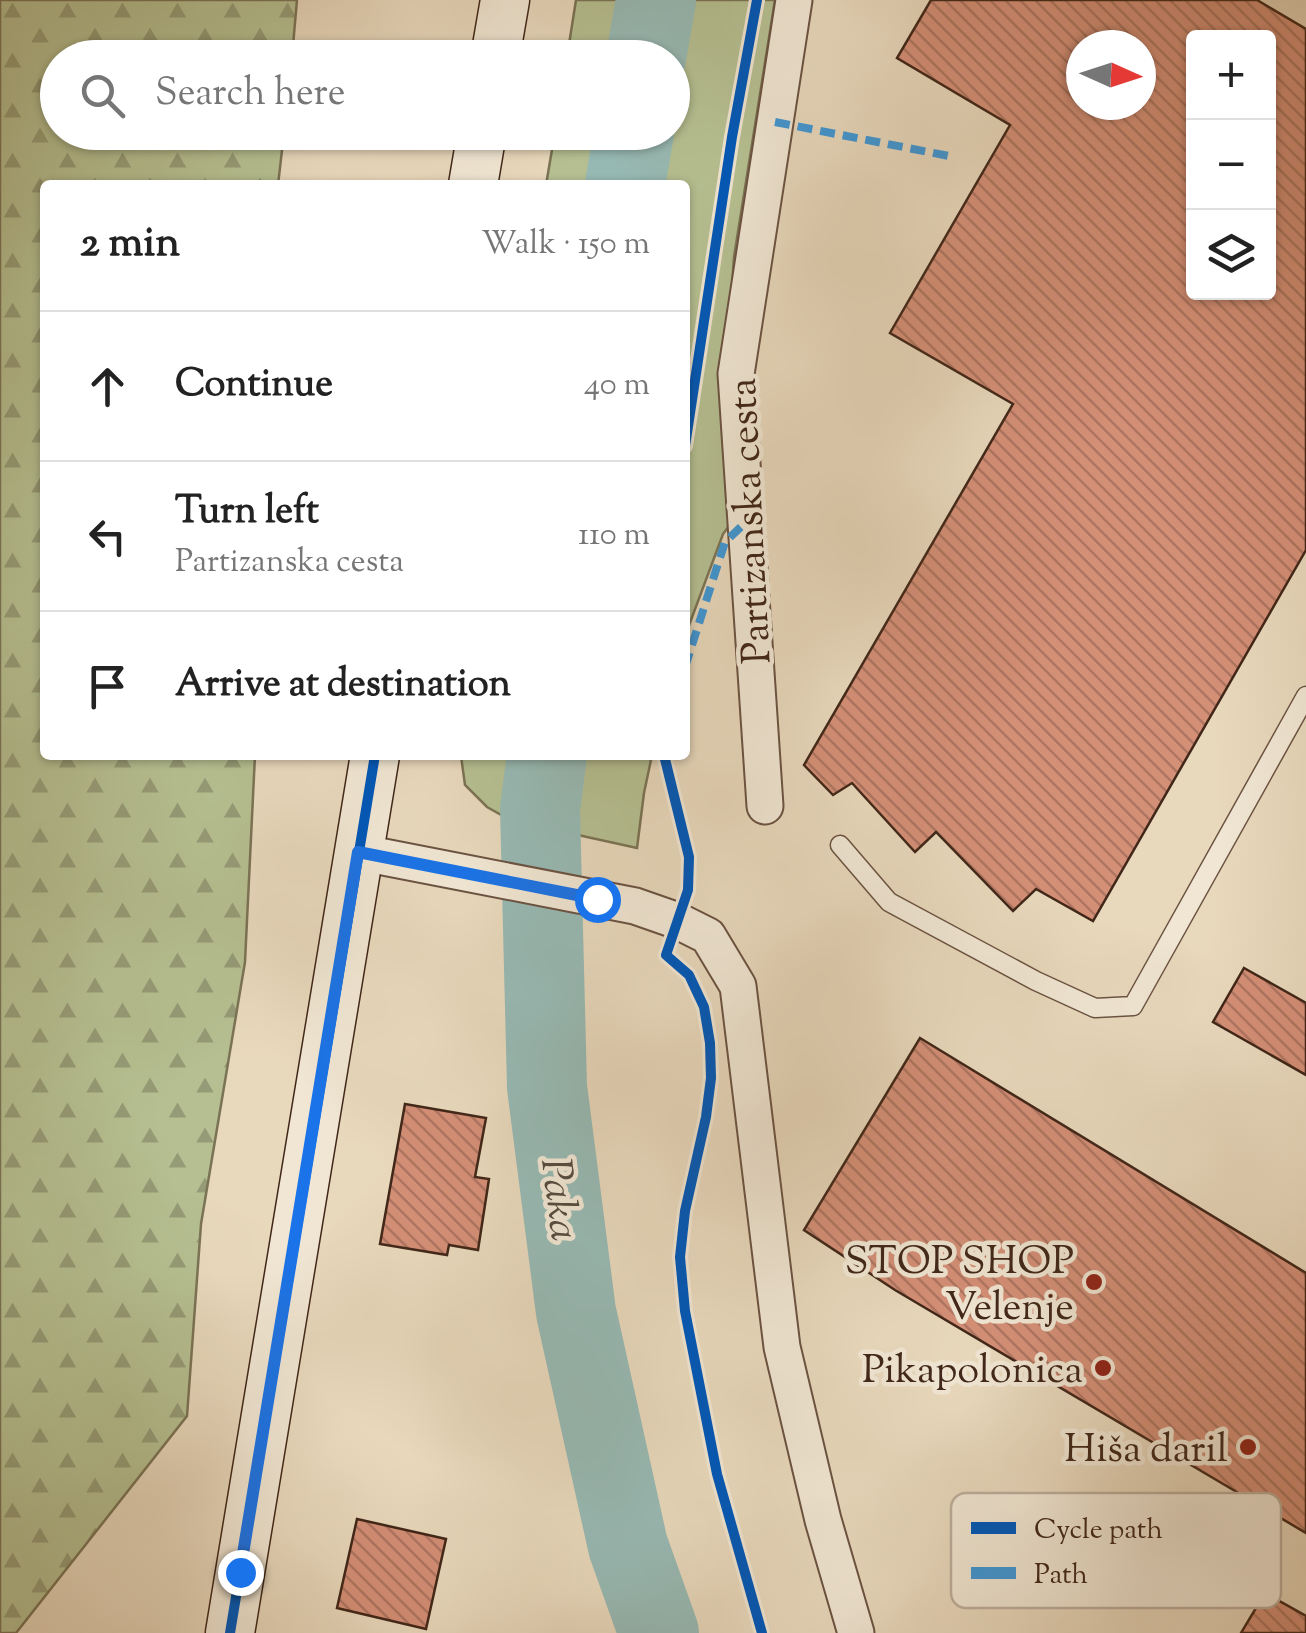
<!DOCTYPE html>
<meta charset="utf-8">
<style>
:root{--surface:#fff;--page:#f2f2f2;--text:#222;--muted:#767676;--line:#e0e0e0}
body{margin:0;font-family:"Sorts Mill Goudy",serif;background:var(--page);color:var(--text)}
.controls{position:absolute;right:30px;top:30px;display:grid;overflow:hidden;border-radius:10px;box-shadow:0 2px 8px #0004}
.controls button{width:90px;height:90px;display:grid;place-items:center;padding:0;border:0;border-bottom:2px solid var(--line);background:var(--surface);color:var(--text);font:50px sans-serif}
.compass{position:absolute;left:1066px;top:30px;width:90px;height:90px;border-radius:50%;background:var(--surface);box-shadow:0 2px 8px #0004;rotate:93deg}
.stop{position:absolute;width:30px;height:30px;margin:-22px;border:8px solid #1a73e8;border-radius:50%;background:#fff}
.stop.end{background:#1a73e8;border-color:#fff;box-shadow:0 2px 10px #0008}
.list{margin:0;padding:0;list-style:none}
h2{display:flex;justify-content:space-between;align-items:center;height:130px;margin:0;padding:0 40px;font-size:42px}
h2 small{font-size:32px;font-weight:400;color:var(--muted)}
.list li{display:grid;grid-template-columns:65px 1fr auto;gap:30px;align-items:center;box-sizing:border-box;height:150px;padding:0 40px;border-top:2px solid var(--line)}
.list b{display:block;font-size:38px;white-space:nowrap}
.list p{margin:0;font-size:32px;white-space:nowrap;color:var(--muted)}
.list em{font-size:32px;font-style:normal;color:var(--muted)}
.icon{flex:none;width:55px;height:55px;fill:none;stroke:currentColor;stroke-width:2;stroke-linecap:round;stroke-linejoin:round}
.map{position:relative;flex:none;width:1306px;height:1633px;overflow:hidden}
.search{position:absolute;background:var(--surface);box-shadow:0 2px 8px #0004;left:40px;top:40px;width:650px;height:110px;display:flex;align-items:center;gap:25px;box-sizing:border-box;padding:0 35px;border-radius:55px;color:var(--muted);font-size:38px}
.panel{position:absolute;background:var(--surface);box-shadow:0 2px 8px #0004;left:40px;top:180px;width:650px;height:580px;border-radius:10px}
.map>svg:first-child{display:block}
</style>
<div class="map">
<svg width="1306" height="1633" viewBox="0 0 1306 1633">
<defs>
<pattern id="forest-firs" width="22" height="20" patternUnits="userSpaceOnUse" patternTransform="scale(2.5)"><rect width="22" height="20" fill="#b5bf91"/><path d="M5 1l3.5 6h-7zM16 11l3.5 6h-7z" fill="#959b76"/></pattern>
<pattern id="building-back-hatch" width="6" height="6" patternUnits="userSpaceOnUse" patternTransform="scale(2.5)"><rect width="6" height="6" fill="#d48f77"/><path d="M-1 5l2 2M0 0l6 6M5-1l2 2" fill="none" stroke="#ae7561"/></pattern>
</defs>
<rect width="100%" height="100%" fill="#e8d8bc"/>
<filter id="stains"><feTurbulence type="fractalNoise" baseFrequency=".002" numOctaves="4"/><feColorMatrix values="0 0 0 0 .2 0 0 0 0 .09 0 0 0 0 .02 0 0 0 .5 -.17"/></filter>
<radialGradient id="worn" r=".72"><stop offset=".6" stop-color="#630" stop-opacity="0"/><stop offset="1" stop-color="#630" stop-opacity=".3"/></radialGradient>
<path fill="#b5bf91" stroke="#7b7355" stroke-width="2.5" d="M576,0H637L627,57H567Z
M674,0H775L734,257L728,346L735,518L723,534L685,636V185H642L651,133L672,132V58L664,57Z
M555,132L615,133L606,185H546Z
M525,755L521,826L487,807L465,785L461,756Z
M561,755H652L644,793L637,848L555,830Z"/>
<path fill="url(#forest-firs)" stroke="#7b7355" stroke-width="2.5" d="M0,0H297L292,57L58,58V132L284,133L278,185H45V755H255L245,962L201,1224L187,1416L16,1633H0Z"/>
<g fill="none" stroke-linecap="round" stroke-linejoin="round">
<path stroke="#97b9b3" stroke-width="80" d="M646,58L656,0
M625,185L634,132
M547,755L540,809L547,1087L576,1312L628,1546L659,1633"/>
</g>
<path fill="url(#building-back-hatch)" stroke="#412719" stroke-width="2.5" fill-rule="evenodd" d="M931,0H1257L1306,29V550L1093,921L1036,889L1013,911L936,832L915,852L852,783L833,795L804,765L1013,404L890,333L1010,125L897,58ZM1194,38H1268V292H1194ZM1081,45H1141V105H1081Z
M1244,968L1306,1003V1075L1213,1022Z
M920,1038L1306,1273V1533L895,1290L804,1230Z
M405,1104L486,1118L475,1177L489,1179L478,1250L449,1245L447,1255L380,1244Z
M357,1519L446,1539L426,1629L337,1608Z
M1265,1593L1306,1616V1633H1241Z"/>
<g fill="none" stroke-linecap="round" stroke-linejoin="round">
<g stroke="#6b5342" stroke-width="21">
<path id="service" d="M840,845L889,902L1036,981L1095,1008L1133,1006L1306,696"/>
</g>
<g stroke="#6b5342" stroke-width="39">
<path id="minor" d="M765,806L736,374L794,0
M358,852L635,906L678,921L708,936L738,986L782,1347L823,1520L856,1633"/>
</g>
<g stroke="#412719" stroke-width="51">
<path id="secondary" d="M495,58L505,0
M473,185L482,132
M230,1633L375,755"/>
</g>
<use href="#service" stroke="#f0e6d3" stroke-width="18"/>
<use href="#minor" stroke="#f0e6d3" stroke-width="35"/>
<use href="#secondary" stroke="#f0e6d3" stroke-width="48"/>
<path stroke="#3f96d4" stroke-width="8" stroke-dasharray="15 8" stroke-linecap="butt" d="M775,122L954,157
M685,667L725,542L745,523"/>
<g stroke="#f0e6d3" stroke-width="16">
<path id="cycleway" d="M685,446L732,137L757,0
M664,755L689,857L688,890L666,955L689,975L704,1007L710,1043L711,1078L706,1117L685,1211L680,1257L685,1311L717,1474L762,1633
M230,1633L375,755"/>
</g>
<use href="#cycleway" stroke="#0057b8" stroke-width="10"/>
</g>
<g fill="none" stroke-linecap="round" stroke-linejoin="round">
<path stroke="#1a73e8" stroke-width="12" d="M240,1572L358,852L597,899"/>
</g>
<g fill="#8f2418" stroke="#f0e6d3" stroke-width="4">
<circle cx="1094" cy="1282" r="10"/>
<circle cx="1103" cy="1368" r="10"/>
<circle cx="1248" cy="1447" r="10"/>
</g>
<g text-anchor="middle" stroke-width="9" stroke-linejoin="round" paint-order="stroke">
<g font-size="40" fill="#412719" stroke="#f0e6d3">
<text transform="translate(748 521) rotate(-93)" y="14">Partizanska cesta</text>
</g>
<g font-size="40" fill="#412719" stroke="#f0e6d3" text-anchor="end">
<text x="1074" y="1273">STOP SHOP<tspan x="1074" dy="46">Velenje</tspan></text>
<text x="1083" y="1382">Pikapolonica</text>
<text x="1228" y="1461">Hiša daril</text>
</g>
<g font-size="42" font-style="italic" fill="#564c40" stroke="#f0e6d3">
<text transform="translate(562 1199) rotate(83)" y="15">Paka</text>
</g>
</g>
<rect x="951" y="1493" width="330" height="115" rx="15" fill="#f0e6d3" stroke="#bcad9b" stroke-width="2.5"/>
<rect x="971" y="1522" width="45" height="12" fill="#0057b8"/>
<rect x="971" y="1567" width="45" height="12" fill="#3f96d4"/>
<g font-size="28" fill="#412719">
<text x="1034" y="1538">Cycle path</text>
<text x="1034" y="1583">Path</text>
</g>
<rect width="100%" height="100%" filter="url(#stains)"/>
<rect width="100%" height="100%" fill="url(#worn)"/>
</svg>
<div class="controls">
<button>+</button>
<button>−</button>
<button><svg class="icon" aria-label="layers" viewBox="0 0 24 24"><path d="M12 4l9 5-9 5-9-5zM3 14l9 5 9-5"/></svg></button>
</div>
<svg class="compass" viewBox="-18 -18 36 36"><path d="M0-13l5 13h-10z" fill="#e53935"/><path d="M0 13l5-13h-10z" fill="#767676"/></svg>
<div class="stop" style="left:597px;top:899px"></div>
<div class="stop end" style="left:240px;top:1572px"></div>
<div class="search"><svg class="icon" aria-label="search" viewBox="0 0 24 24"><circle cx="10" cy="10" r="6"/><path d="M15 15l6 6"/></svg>Search here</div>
<section class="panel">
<h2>2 min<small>Walk · 150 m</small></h2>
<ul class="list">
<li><svg class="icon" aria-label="ahead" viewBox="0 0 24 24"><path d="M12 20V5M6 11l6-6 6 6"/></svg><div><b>Continue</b></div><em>40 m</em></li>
<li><svg class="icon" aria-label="left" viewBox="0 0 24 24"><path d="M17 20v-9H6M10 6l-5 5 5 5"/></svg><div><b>Turn left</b><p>Partizanska cesta</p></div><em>110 m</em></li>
<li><svg class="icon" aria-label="arrive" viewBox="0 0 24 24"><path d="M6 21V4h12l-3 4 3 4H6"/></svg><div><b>Arrive at destination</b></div></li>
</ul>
</section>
</div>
